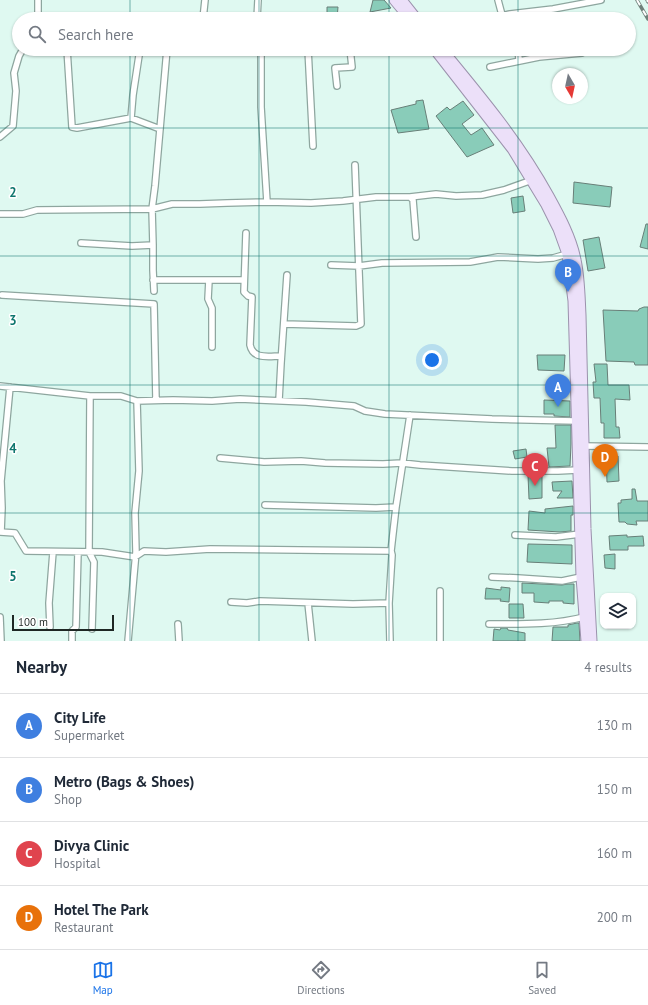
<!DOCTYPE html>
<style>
:root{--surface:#fff;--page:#f2f2f3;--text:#1f2937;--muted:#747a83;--line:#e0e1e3;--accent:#1a73e8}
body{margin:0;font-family:"PT Sans",sans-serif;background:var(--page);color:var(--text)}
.controls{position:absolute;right:12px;bottom:12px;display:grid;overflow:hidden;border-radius:8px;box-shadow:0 1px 3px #0004}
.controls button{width:36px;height:36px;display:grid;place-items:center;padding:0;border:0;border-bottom:1px solid var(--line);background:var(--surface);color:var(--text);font:20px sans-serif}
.compass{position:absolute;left:552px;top:68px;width:36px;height:36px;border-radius:50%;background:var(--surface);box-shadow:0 1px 3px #0004;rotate:171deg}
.scale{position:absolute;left:12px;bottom:10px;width:102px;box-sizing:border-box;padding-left:4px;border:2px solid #1e2724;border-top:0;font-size:11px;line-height:14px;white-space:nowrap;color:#1e2724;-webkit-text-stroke:3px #fff;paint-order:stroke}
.you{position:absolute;left:432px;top:360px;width:14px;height:14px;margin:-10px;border:3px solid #fff;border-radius:50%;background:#1a73e8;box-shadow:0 0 0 6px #1a73e833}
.badge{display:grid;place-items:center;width:26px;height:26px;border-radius:50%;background:var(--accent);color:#fff;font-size:13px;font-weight:700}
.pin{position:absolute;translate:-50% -33px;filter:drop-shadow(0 1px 2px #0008)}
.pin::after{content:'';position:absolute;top:21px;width:14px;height:12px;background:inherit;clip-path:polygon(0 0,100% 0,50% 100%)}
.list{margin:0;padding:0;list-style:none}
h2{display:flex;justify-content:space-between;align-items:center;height:52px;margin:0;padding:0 16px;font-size:17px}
h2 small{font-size:13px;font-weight:400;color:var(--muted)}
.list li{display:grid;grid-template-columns:26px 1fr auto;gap:12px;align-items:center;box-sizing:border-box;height:64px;padding:0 16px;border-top:1px solid var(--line)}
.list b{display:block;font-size:15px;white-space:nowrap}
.list p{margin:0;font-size:13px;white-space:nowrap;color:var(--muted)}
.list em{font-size:13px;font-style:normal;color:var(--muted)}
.icon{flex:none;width:22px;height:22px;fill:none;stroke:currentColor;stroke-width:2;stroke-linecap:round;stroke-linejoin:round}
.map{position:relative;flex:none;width:648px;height:641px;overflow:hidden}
.search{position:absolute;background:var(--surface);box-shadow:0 1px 3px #0004;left:12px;right:12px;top:12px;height:44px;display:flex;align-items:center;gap:10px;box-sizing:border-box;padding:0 14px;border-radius:22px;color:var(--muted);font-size:15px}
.sheet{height:308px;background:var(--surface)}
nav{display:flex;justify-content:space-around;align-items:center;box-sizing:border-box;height:56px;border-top:1px solid var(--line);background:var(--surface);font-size:11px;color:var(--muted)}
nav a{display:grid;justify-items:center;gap:2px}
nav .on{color:var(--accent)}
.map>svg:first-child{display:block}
</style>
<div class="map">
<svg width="648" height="641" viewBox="0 0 648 641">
<rect width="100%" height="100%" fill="#dff9f1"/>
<path fill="#89ccb9" stroke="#687f78" d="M373,0H384L391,8L370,12Z
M327,7H338L337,19H327Z
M423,100L429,129L398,133L391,110L416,104V101Z
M463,101L474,115L462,124L471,135L482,128L494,145L467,157L436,116L447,107L450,110Z
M574,182L612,187L610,207L573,203Z
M523,196L525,211L513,213L511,198Z
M646,224H648V249L640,247Z
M599,237L605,268L588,271L583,240Z
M644,307H648V365H635L634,362L606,361L603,310L638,311L639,309Z
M537,355H565L564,371L538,370Z
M594,364H607L608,385H629L630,400L615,399L616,427H619L620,438H604V423H601L600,398H594L593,382H596Z
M544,400L570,401V417L554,416V414H544Z
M555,425H571V444L570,466L549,467L547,448H556Z
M526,449L527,457L515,459L513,451Z
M606,456H618L619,481L607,482Z
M528,475H542V498L529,499Z
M572,481L573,498H557L562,491H553L552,482Z
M632,489H635L637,501H648V521H636L637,525L627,524L625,522H619L618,503H621V500L632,499Z
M573,506V515H571V531L560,532L528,530L529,511L545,513V509Z
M627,535V537L643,536L644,546H628V550H610L609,536Z
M528,544L572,545V564L527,562Z
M615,554V569L605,568L604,555Z
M522,583L562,585L568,584H574V604L563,603V601H549V603L534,602V593H522Z
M501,587L510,588L509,602L500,601L501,599H485L486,588L501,590Z
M509,604H523L524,618H509Z
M577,623H579L580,641H552L553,627H568V625Z
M501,628H507L508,630L525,633V641H493L494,629L500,630Z"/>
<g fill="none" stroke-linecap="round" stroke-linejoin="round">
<g stroke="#8ea69f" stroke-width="8">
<path id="street" d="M498,0L502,15
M38,19V0
M203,19L205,0
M257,19L258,0
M487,19L510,14L553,9L601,0
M67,49L72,127L77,128L131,118L160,129
M261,49V107L267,202
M308,49L313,146
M518,49L519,60
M490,67L539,57L582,53
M337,86L335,68L352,67L350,49
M131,118L133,95L140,49
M0,137L13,126L16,91L14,73L19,56L23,49
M410,197L436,194L456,196L482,195L504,190L532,180
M0,214H23L37,210L152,209L172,204H200L227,203L267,202L311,203L343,201L376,197H410L413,200L416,237
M246,233L244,292L248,296L252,297L250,345C253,360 269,356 281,356
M81,243L132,246L153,245
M331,265L359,266L382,263L470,262L498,257L538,259L553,258L567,254
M153,280H244
M209,280L208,299L212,308V347
M154,291L153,270V245L152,209L155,186L167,49
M2,295L154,304L156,400
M284,324L356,326L361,324L355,165
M0,386L90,396H121L137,401L139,471L135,513L136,552L128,641
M90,396L89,552L94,562L92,629
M279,400L281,363L287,275
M137,401L173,400L212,401L240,399L306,402L354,406L365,411L385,414L492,419L576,421
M584,446L648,447
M220,458L264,462L301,461L325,463L383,464L402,463L420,465L512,471H558L578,470
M265,505L376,508L396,507
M0,532L15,533L26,551L102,552L135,557L144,551L166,552L210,549L391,551
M1,532L2,508L1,481L10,387
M515,535L556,537L580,534
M492,577L518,578L562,581L581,577
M231,602L247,603L260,601L353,604L389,603
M308,603L312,641
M0,617L1,641
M178,624L179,641
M489,624C519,624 554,625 584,617
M50,627L49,603L53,552
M72,641V631L76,627L78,552
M390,641L389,603L392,555L391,551L396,507L410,415
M440,641V591"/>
</g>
<g stroke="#9b92ac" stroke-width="11">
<path id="primary" d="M394,0L404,12
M402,0L417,19
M434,49L512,149L546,205L558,229L567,254L573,301L581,577L586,641
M442,49C481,96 520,143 549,196C560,216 572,238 576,260C580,278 580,297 581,315L586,529L592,641"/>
</g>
<use href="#street" stroke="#fff" stroke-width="5.5"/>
<use href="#primary" stroke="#ece0f9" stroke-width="9"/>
<g stroke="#70817b" stroke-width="3.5">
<path id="rail" d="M637,0L648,19
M647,0L648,2"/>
</g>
<use href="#rail" stroke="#fff" stroke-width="2" stroke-dasharray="6" stroke-linecap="butt"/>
</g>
<path fill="none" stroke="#0f766e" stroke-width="1" stroke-opacity="0.55" d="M130,0V19M259,0V19M389,0V19M518,0V19M130,49V641M259,49V641M389,49V641M518,49V641M0,128H648M0,256H648M0,385H648M0,513H648"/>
<g font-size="13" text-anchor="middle" font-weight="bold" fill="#0f766e" stroke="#fff" stroke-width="3" stroke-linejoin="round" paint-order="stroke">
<text x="13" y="197">2</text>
<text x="13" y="325">3</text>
<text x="13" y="453">4</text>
<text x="13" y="581">5</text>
</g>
</svg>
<div class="controls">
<button><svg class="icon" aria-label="layers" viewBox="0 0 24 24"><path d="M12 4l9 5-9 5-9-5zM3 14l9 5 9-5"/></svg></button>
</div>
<svg class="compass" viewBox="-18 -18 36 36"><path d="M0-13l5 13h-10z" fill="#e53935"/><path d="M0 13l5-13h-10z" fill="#747a83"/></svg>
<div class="scale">100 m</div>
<div class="you"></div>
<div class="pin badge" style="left:558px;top:407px;background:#3f7fe0">A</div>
<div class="pin badge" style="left:568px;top:292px;background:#3f7fe0">B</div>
<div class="pin badge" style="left:535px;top:486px;background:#e0444e">C</div>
<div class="pin badge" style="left:605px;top:477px;background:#e8710a">D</div>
<div class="search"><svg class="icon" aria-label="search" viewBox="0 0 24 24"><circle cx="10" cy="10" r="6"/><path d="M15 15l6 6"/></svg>Search here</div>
</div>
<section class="sheet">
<h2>Nearby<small>4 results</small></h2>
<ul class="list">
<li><span class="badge" style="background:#3f7fe0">A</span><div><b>City Life</b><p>Supermarket</p></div><em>130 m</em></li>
<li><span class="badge" style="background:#3f7fe0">B</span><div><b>Metro (Bags &amp; Shoes)</b><p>Shop</p></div><em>150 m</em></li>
<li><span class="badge" style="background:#e0444e">C</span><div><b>Divya Clinic</b><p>Hospital</p></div><em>160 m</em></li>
<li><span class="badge" style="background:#e8710a">D</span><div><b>Hotel The Park</b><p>Restaurant</p></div><em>200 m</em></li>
</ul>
</section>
<nav>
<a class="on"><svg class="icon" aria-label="map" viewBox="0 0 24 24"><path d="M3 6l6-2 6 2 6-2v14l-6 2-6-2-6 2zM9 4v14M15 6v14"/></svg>Map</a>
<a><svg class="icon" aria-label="directions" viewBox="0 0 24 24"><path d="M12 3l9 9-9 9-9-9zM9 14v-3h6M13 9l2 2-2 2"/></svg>Directions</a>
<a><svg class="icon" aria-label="saved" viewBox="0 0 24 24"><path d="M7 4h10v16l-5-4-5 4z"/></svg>Saved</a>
</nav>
